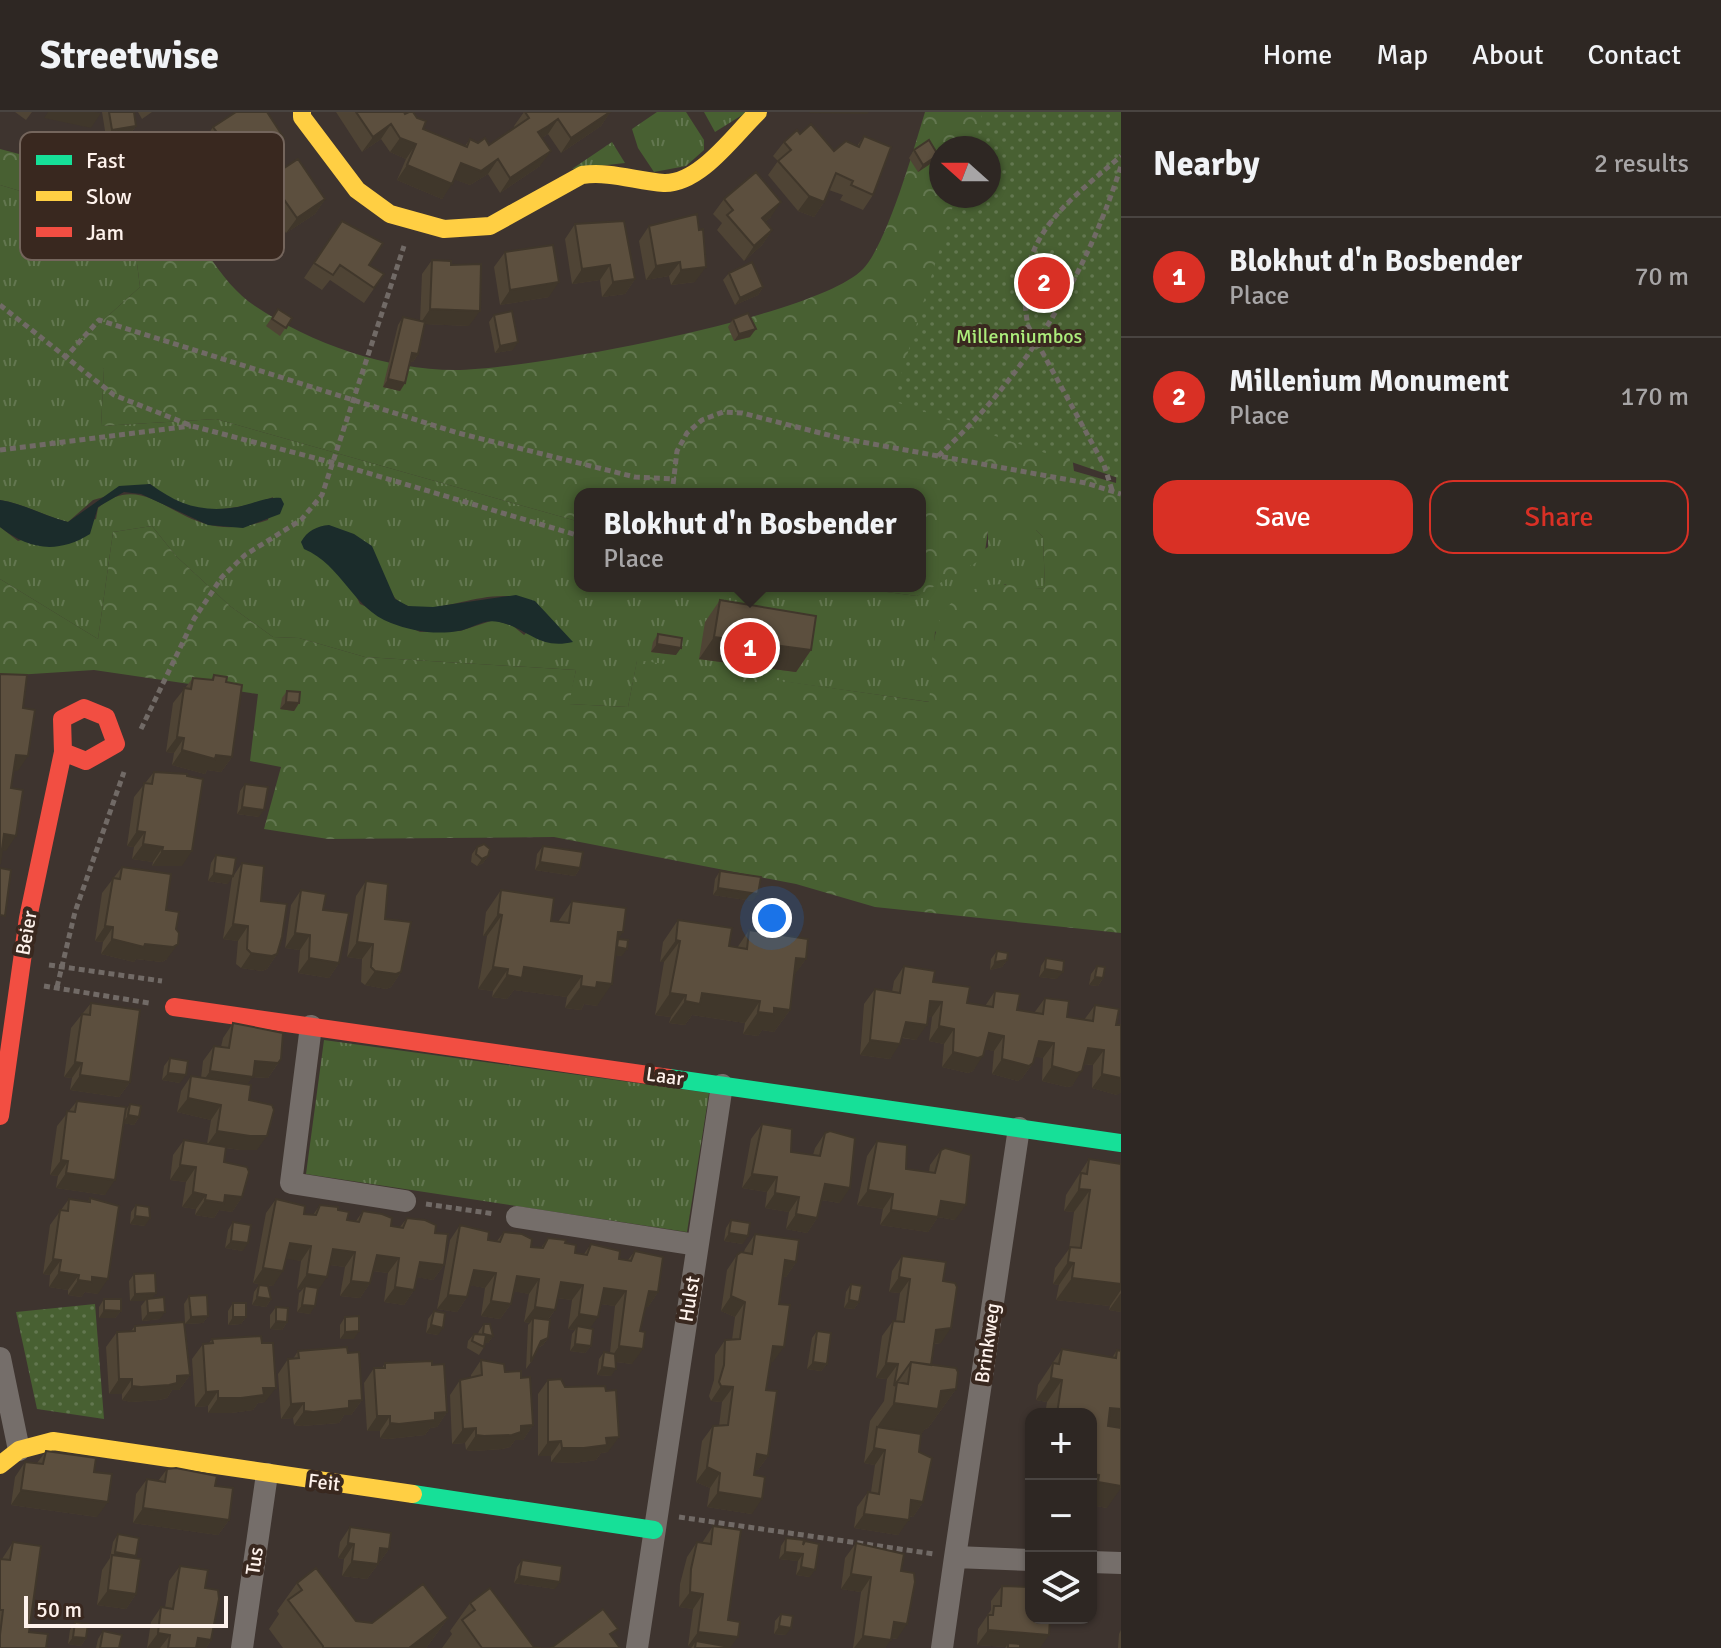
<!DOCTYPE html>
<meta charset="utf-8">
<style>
:root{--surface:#2e2723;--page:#362f2b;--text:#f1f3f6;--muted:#a7a5a6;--line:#494441;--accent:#d93025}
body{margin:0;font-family:Signika,sans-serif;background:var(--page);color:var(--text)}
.controls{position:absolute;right:24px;bottom:24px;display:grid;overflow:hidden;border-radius:16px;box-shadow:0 2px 6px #0004}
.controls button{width:72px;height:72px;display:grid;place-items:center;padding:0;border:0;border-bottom:2px solid var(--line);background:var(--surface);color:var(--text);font:40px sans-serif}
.compass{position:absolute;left:929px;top:24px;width:72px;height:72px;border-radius:50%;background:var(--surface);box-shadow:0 2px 6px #0004;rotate:291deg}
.scale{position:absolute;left:24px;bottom:20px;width:204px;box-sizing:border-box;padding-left:8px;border:4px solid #fef2ec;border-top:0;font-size:22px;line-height:28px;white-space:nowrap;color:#fef2ec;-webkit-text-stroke:6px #39281f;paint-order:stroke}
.you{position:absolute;left:772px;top:806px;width:28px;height:28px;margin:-20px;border:6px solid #fff;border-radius:50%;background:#1a73e8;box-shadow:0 0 0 12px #1a73e833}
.badge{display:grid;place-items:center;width:52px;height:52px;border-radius:50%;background:var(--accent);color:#fff;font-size:26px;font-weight:700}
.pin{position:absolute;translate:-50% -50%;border:4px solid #fff;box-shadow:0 2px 8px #0006}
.popup{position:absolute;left:574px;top:376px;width:352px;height:104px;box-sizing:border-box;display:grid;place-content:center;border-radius:16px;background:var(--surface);filter:drop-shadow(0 2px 6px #0005);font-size:26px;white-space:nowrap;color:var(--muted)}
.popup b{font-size:30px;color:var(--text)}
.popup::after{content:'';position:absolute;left:50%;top:100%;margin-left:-16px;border:16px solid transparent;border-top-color:var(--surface)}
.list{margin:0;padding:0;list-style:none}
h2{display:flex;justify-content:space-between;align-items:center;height:104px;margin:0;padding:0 32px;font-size:34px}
h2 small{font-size:26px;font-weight:400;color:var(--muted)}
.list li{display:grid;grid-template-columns:52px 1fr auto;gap:24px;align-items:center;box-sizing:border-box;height:120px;padding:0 32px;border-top:2px solid var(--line)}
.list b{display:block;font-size:30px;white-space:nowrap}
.list p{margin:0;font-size:26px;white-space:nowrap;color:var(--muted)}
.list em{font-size:26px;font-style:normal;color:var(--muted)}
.actions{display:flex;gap:16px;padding:24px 32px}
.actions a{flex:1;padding:18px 0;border:2px solid var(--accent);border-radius:24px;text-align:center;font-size:28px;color:var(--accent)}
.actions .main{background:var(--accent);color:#fff}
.icon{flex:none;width:44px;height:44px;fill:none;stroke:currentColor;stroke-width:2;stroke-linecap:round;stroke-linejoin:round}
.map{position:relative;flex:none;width:1121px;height:1536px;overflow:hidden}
header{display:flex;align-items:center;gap:48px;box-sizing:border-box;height:112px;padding:0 40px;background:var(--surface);border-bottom:2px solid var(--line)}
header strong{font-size:38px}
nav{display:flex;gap:44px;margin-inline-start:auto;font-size:28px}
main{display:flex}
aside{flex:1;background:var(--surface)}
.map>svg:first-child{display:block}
</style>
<header>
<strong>Streetwise</strong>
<nav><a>Home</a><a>Map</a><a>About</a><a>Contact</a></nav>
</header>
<main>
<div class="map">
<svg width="1121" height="1536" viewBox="0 0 1121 1536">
<defs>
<pattern id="grass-tufts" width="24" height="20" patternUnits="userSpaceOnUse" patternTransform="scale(2)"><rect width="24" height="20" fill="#486032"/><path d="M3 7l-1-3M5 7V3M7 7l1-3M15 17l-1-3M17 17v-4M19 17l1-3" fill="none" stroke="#637750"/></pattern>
<pattern id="forest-crowns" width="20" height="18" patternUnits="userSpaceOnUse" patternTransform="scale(2)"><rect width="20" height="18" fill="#486032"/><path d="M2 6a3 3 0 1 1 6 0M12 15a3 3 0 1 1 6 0" fill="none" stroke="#637750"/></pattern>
<pattern id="park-dots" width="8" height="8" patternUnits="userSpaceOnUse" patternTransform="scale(2)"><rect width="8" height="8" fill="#486032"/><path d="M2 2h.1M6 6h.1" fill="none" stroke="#637750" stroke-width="1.8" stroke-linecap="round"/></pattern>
</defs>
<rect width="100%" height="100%" fill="#3e342f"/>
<path fill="url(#grass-tufts)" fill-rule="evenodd" d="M657,0H686L704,28V38L686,54L654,60L638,36L632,17Z
M704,0H747L715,20Z
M612,30L625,51L572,57Z
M0,73L132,112L140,175L78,231L104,257L101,314L216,307L580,410V474H841L917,484L988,435V418H1036L1043,425L1045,476L1016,478L1005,472L935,520L930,590L637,549L628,595L568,592L576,558L365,545L299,526L273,525L230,494L176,444L152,414L113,420L98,527L0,467V415L18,429L96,407L98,396C137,362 166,401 206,412C228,418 247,415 268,408L273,385C246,396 197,405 171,388C163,383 157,377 150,372L93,388L68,410C44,404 25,392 0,388ZM321,444L384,465C388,472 391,482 396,487C430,518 504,455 546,502L524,523L513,514L494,508L460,519L420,520L360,492L352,476Z
M324,928L709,981L687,1120L306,1062Z"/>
<path fill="url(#forest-crowns)" d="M925,0H1027L989,36H941V84H986L1070,329L1074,359L1116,371L1121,271V821L875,795L796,772L554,725L328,727L264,717L281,655L250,649L258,582L94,558L0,564V467L98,527L113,420L152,414L176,444L230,494L273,525L299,526L365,545L576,558L569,592L628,595L637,548L929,590C936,539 922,486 990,473C1007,470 1026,478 1045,476L1043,425L1036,418L988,419L984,446L917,484L841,474H920V382H580V410L216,307L101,314L104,257L76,240L78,231L140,175L132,112L0,73V37L122,69L153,53C184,95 211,165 255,194C312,232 387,258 455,258C527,258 817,205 863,157C887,132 914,36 925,0Z"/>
<path fill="url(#park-dots)" d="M983,0H1121V367L893,289L956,84H989V36H971Z
M95,1192L104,1307L37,1297L16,1200Z"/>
<path fill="#1b2c2b" d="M150,372C179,393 202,401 238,395C253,392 267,384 281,386L284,392L280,402L243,416L208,413L141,382L124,380L98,395L90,422C58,442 29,438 0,415V388C25,392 44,404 68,410L119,374Z
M329,413L354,422L372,434L395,487L408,494L433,495L516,483L535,489L573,530C538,538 528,516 499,510C483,506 472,517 458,519C436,523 411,519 391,511C353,497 342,453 304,437L301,430C307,419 317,414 329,413Z"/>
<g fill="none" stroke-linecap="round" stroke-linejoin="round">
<path stroke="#716a66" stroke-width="5" stroke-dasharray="6 4" stroke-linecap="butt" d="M0,193L114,283L192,314L334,351L580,424
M64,247L99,208L458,321L635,365L676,367
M0,338L191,314
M938,344C1024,266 1086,165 1121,54
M1112,378L1104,353L1028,214C1012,128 1063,94 1121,44
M672,382L677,339L687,321L702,308L723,300L742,301L840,326L1086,371L1121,382
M141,617L194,507L222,465L245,443L301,408L322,383L404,134
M49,853L162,869
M44,874L149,891
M57,875L75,800L124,660
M426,1092L495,1102
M679,1405L934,1442"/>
<path stroke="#756e6a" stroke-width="22" d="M311,914L291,1071L405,1089
M517,1105L697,1133
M0,1246L19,1338
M955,1445L1019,1016
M1091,1450L1121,1451
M242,1536L267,1362
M637,1536L722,973
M942,1536L955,1445L1031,1448"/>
<path stroke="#16e098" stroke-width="18" d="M669,966L1121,1031
M413,1382L654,1418"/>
<path stroke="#ffcf43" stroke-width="18" d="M302,0V5L357,78L390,102L444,117L490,114L582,63C610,59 636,69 664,71C700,72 734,23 758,0
M0,1353L19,1338L53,1329L413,1382"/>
<path stroke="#f24e42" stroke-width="18" d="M174,895L669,966
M0,1004L28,806L63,640L62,607L84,596L106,605L116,632L86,649L63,640"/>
</g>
<path fill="#4f4435" d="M15,0H32L26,8Z
M102,0H134L136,14L131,21L106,25Z
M138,0H152L142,7Z
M336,0H404L423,17L465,34L470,27L478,31L489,33L515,16L514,14L524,0H610L601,14L561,41L548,22L542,26L540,54L500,81L488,62L470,73L454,67L442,87L397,68L406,47L390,40L381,27L362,40Z
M213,15L284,26L274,41L246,60L232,39L216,49L203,30Z
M800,22L834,39L857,34L864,24L873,83L863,98L840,88L843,83L829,78L824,90L814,105L798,99L768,63L778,49L773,44L784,30Z
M914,38L938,43L933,50L918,60L909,46Z
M160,40L192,43L164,61L155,48Z
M269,66L325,87L315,102L286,121L259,81Z
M724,87L771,105L765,110L772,118L762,133L744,149L717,118L722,111L713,102Z
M697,102L695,170L671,173L669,164L646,168L639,129L649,114Z
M342,109L369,153L384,162L364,191L330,168L322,178L304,166Z
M575,112L635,167L625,182L602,185L600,168L572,172L565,127Z
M206,119L220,132L214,139H201V126Z
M505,140L549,185L500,193L494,155Z
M432,148L451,153L469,214L425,212L418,242L413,250L410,249L405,271L400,279L383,275L398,213L403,205L420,209L422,162Z
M729,161L763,175L758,183L735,193L723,168Z
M278,197L292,206L280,224L266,214Z
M494,203L513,238L495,241L489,210Z
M733,207L750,225L734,229L728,215Z
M720,488L811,538L796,560L699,547L705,510Z
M658,522L676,543L651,540L653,530Z
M214,563L226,570L232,645L221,660L207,658L205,662L172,653L174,641L166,640L173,591L193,566L211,568Z
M287,579L299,591L294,599L280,597L282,586Z
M154,660L182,754H152L153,750L132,747L134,735L127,734L134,685Z
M245,672L259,705L237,702L240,679Z
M543,734L580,756L575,764L535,758L537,742Z
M477,735L488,744L483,751L477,754L471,750L472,742Z
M216,743L228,772L208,769L211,751Z
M242,751L261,789L277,842L267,857L262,859L241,856L236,852L238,829L223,827L232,766Z
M122,755L166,798L167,847L162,850L136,847L134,850L101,842L103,830L95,829L102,781Z
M720,759L753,789L713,783L715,767Z
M366,769L385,807L401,860L391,875L386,877L365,873L361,870L362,847L347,845L356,784Z
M301,778L339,851L329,866L298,861L300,838L285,836L291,793Z
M501,778L551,809L558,810L572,789L618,827L622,844L616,843L597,894L584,892L581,898L565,896L567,885L514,878L507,887L492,885L493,879L478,877L487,824H483L486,800Z
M678,808L729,834L737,836L749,818L806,847L794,863L790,898L774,920L762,918L758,924L743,922L745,911L692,903L685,913L669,911L671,905L655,903L664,850H660L663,830Z
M997,839L1007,848L1002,855L990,858L991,847Z
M1046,846L1057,867L1039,865L1041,854Z
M904,854L933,870L967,891L985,894L995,879L1017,898L1034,901L1045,886L1067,905L1084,908L1095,893L1116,913L1117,983L1092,976L1093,953L1084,952L1072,974L1067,975L1042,969L1043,946L1035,944L1033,951L1022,966L1018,969L992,962L994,939L985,937L973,959L968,961L942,955L944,932L929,929L932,905H928L916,928L902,926L890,947L860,943L864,892L875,877L892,880L894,869Z
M1097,854L1103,866L1098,874L1089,873L1091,862Z
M91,891L130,970L119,985L70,978L72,966L64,965L71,916Z
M233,911L281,947L268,966L252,965L247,972L257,1038H240L226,1036L224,1050L242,1085L232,1100L219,1098L214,1106L195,1103L196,1097L182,1095L186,1070L170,1068L173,1043L184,1028L207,1032L211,1008L177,1000L181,979L191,964L201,966L203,949L214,934L221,935L223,926Z
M170,946L180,971L162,968L164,954Z
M77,989L126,998L130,992L139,1005L134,1013L124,1011L105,1083L56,1076L58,1064L50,1063L57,1014Z
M762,1012L791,1040L813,1043L815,1036L825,1021L840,1091L821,1088L817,1106L807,1121L786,1117L789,1100L765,1096L767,1080L742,1076L751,1027Z
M877,1029L906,1057L929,1060L930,1053L941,1038L955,1108L938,1105L928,1120L880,1113L883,1097L857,1093L867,1044Z
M1089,1047L1121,1052V1200L1109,1198L1110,1194L1056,1188L1059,1173L1053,1172L1055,1156L1069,1137L1074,1100L1064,1099L1066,1083Z
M90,1086L98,1182L85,1180L81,1185L68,1183V1178L49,1175L50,1163L43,1162L50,1113L69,1087L88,1090Z
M276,1087L304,1102L313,1103L320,1093L338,1098L347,1108L356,1109L363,1099L391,1114L400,1115L407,1106L435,1121L444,1153L433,1168L417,1165L414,1178L404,1193L384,1190L388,1161L373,1159L370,1171L360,1186L340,1184L345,1155L330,1153L317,1179L310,1202L297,1200L299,1181L302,1178L297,1177L301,1149L286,1146L273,1174L253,1171L266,1101Z
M136,1093L145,1114L130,1112L131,1100Z
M731,1108L743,1132L724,1129L726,1116Z
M233,1110L243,1139L225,1136L228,1118Z
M460,1113L488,1128L497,1129L504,1120L531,1135L541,1136L548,1126L565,1131L575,1141L584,1142L591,1132L619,1147L628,1148L635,1139L658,1180L648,1195H645L632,1252L616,1250L611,1264L597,1263L599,1247L604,1240L610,1241L615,1194L601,1192L590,1216L591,1234L585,1241L570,1239L572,1222L575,1218L568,1217L572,1188L557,1186L555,1198L548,1208V1226L543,1233L538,1236L531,1250L526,1257L528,1213L530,1211L524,1210L529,1182L514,1179L511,1192L500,1207L481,1204L485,1176L470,1173L467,1185L457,1200L437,1197L450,1128Z
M755,1122L796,1150L786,1165L783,1164L773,1250H770L766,1278L768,1344L758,1358H755L752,1402L707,1395L710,1376L696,1370L702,1329L713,1314H719L722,1290L711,1289L709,1284L714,1268L715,1243L725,1228H732L735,1205L721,1199L727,1158L737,1143L744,1140L745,1137Z
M902,1144L943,1169L941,1231L934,1232L931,1253L956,1277L928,1316L925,1317L921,1322L919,1340L923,1390L913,1405H909L898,1423L854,1416L857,1395L868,1380H871L875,1353L864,1351L870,1309L884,1289L887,1267L876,1266L882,1224L893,1209H896L900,1181L889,1180L892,1159Z
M134,1162L152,1186L160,1207L142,1209L141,1194L145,1189H130L129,1169Z
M851,1172L859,1190L854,1197L844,1196L846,1180Z
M259,1173L271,1187L266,1195L252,1193L254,1180Z
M189,1184L208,1204L203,1211L185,1212L184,1192Z
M104,1187L121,1199L115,1206H99V1195Z
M233,1191L246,1205L241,1212L228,1213V1199Z
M276,1195L287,1210L282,1218L270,1217V1203Z
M434,1199L438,1223L426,1221L428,1207Z
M345,1205L354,1227H340V1213Z
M484,1212L493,1224L488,1231H485L484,1235L479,1243L467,1236L468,1229L474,1222H478L479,1219Z
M135,1214L190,1263L179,1278H172L167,1286L159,1288L131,1290L122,1288V1282H109L106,1235L117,1220L131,1219Z
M817,1219L827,1252L821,1259L807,1257L812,1226Z
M212,1227L265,1290L258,1291L253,1298L231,1301H208V1294L195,1295L192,1247L203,1232L209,1231Z
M1062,1237L1112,1246L1117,1238L1107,1396L1091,1393V1302H1045L1047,1290L1036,1288L1038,1273Z
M298,1239L348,1241L362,1288L351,1303H344L339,1311L302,1314L294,1313L293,1306L281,1307L278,1262L288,1247H293Z
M481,1248L505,1260L521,1266L533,1313L523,1328H515L510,1335L502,1337L474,1339L466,1338L465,1331L452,1332L450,1283L460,1268L471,1266V1263Z
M385,1251L432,1253L447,1300L437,1315L430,1316L425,1323L388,1327L380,1326V1319H367L364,1271L374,1256H382Z
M548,1268L565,1275L608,1340L601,1341L596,1348L574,1351L551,1350V1344H538V1282Z
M46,1339L94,1360L97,1405L11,1393L15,1365L25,1350L37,1351Z
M1031,1341V1363L1025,1362L1027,1346Z
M167,1357L215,1374L229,1408L218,1423L133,1411L136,1382L147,1367L158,1369Z
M713,1414L728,1508L730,1536H691L692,1535L688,1534L693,1497L679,1495L680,1472L687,1445L697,1430L702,1431Z
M350,1415L389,1437L367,1467L342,1464L344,1447L338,1446L340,1430Z
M118,1422L136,1444L134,1446L136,1482L126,1497L97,1493L102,1458L110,1446L113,1430Z
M786,1426L803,1432L810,1465L796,1463L798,1449L779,1447L781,1434Z
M13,1430L29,1520L0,1536V1447H2Z
M856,1431L901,1459L897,1527L891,1526L885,1536H853L861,1480L841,1477L845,1446Z
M522,1448L555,1477L514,1471L517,1455Z
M180,1454L205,1476L211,1528L206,1536H147L151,1510L161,1495L165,1496L169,1469Z
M297,1471L356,1509L372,1511L448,1506L426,1536H283L269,1517L279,1502L277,1499Z
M1002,1474L1040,1536H1005L1006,1535L977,1533L978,1517L991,1498V1489Z
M470,1491L534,1535L541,1536H442L452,1522L450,1519Z
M781,1502L786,1523L774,1522L775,1509Z
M75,1510L86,1526L81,1534L68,1532L70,1518Z
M1121,1518V1536H1118L1119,1522Z
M103,1519L119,1536H96L98,1527Z"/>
<path fill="#40372b" d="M48,0H95L101,1L91,16L44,6Z
M610,0L601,14L561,41L571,26Z
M810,0H869L867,2L809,1Z
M558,7L548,22L528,35L538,20Z
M391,12L381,27L362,40L373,25Z
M136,14L131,21L106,25L112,18Z
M242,24L232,39L216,49L227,34Z
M284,26L274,41L246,60L257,45Z
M400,26L416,32L406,47L390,40Z
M198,35L192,43L164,61L169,54Z
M551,39L540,54L500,81L510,66Z
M938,43L933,50L918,60L923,53Z
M498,47L488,62L470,73L450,66L461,51Z
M407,53L452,72L442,87L397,68Z
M809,84L824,90L814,105L798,99Z
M325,87L315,102L286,121L297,106Z
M781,90L771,105L752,121L762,106Z
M772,118L762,133L744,149L754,134Z
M206,132H220L214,139H201Z
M680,150L669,164L646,168L656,154Z
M610,153L600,168L572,172L582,157Z
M706,155L695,170L671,173L681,158Z
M635,167L625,182L602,185L613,170Z
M559,170L549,185L500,193L510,178Z
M763,175L758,183L735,193L740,186Z
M430,197L480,199L469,214L420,212Z
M756,217L750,225L734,229L739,222Z
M518,230L513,238L495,241L500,234Z
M412,241L418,242L413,250L407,248Z
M388,267L405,271L400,279L383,275Z
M714,525L811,538L796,560L699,547Z
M657,532L681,536L676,543L651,540Z
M286,590L299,591L294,599L280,597Z
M177,625L184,626L174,641L166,640Z
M182,638L216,643L232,645L221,660L207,658L205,662L172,653Z
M16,643L28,644L18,659L6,658Z
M242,695L264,698L259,705L237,702Z
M137,719L145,720L134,735L127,734Z
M4,722L16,724L6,739L0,738Z
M143,732L163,735L153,750L132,747Z
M162,739H192L182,754H152Z
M488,744L483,751L477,754L482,747Z
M540,750L580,756L575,764L535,758Z
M214,761L233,764L228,772L208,769Z
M718,776L758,782L753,789L713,783Z
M498,802L502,803L487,824H483Z
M233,812L248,814L238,829L223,827Z
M105,814L113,815L103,830L95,829Z
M618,820H623L613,835L627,837L622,844L603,842Z
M295,821L310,823L300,838L285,836Z
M112,827L145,832H178L167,847L162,850L136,847L134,850L101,842Z
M676,828L680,829L664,850H660Z
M357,830L373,832L362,847L347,845Z
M251,841L277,842L267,857L262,859L241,856Z
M309,846L339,851L329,866L298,861Z
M796,846L806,847L790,869Z
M1007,848L1002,855L990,858L995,850Z
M493,855L508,857L493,879L478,877Z
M524,855L582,864L567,885L514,878L507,887L492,885L507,863Z
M1045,857L1063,860L1057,867L1039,865Z
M375,859L401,860L391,875L386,877L365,873Z
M1095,865L1103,866L1098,874L1089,873Z
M597,870L612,872L597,894L584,892L581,898L565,896L581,874Z
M670,881L686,883L671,905L655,903Z
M702,881L760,889L745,911L692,903L685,913L669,911L685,889Z
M930,889L942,890L932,905L920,904Z
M774,896L790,898L774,920L762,918L758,924L743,922L758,900Z
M906,910L927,913L916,928L895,924Z
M939,914L954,917L944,932L929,929Z
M989,921L1004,924L994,939L978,936Z
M870,928L900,932L890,947L860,943Z
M1039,929L1054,931L1043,946L1028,944Z
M1088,936L1104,938L1093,953L1078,951Z
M953,940L983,944L973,959L968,961L942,955Z
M1002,947L1033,951L1022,966L1018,969L992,962Z
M255,949L278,951L268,966L252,965L242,980L200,974L210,959Z
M75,950L82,951L72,966L64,965Z
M1052,954L1082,959L1072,974L1067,975L1042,969Z
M168,961L186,963L180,971L162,968Z
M1102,962L1121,966V981L1117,983L1092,976Z
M80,963L130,970L119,985L70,978Z
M188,986L221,993L211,1008L177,1000Z
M128,1003L139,1005L134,1013L123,1011Z
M217,1019L267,1024L257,1038H240L207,1033Z
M61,1048L68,1049L58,1064L50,1063Z
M180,1053L196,1055L186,1070L170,1068Z
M66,1061L115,1068L105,1083L56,1076Z
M752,1062L777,1065L767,1080L742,1076Z
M825,1072L850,1076L840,1091L815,1087Z
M1079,1077L1090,1078L1074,1100L1064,1099Z
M868,1078L893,1082L883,1097L857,1093Z
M193,1080L206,1083L196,1097L182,1095Z
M775,1081L799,1085L789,1100L765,1096Z
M225,1083L242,1085L232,1100L219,1098L214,1106L195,1103L205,1088Z
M941,1089L966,1093L955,1108L938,1105L928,1120L880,1113L891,1098Z
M796,1102L817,1106L807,1121L786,1117Z
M135,1104L150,1106L145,1114L130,1112Z
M729,1121L748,1124L743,1132L724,1129Z
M231,1129L248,1131L243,1139L225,1136Z
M290,1131L311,1134L301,1149L279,1146Z
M333,1137L355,1140L345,1155L323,1152Z
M377,1143L399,1146L388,1161L367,1158Z
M53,1147L61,1148L50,1163L43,1162Z
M785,1148L796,1150L786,1165L775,1163Z
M420,1150L444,1153L433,1168L410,1164Z
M1068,1150L1074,1151L1059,1173L1053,1172Z
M263,1156L283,1159L273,1174L253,1171Z
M474,1158L496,1161L485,1176L463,1172Z
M59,1160L79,1163L68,1178L49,1175Z
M307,1162L327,1165L317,1180L305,1174L302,1178L297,1177Z
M517,1164L539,1167L529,1182L507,1178Z
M92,1165L108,1167L98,1182L85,1180L81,1185L68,1183L78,1168Z
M899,1165L910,1167L900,1181L889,1180Z
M1072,1166L1121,1172V1178L1110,1194L1056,1188Z
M351,1169L370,1171L360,1186L340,1184Z
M561,1170L583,1173L572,1188L551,1185Z
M395,1175L414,1178L404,1193L384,1190Z
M604,1176L626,1179L615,1194L593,1191Z
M649,1179L658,1180L648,1195L639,1194Z
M156,1181L151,1188L147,1187L145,1189H130L135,1182Z
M1121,1181V1200L1109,1198Z
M448,1183L467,1185L457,1200L437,1197Z
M731,1184L745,1190L735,1205L721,1199Z
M257,1185L271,1187L266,1195L252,1193Z
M849,1188L859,1190L854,1197L844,1196Z
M491,1189L511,1192L500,1207L481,1204Z
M302,1193L315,1194L310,1202L297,1200Z
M535,1195L555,1198L544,1213L533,1206L530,1211L524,1210Z
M104,1198L121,1199L115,1206H99Z
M165,1200L160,1207L142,1209L148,1201Z
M579,1202L598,1205L588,1219L577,1214L575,1218L568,1217Z
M208,1204L203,1211L185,1212L191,1205Z
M233,1205H246L241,1212L228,1213Z
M276,1209L287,1210L282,1218L270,1217Z
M431,1213L443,1216L438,1223L426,1221Z
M951,1216L941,1231L926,1232L936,1218Z
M359,1219L354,1227H340L345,1220Z
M483,1222L493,1224L488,1231L477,1230Z
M548,1226L543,1233L535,1237L541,1229Z
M575,1232L591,1234L585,1241L570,1239Z
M619,1234L643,1237L632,1252L609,1249Z
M773,1234L784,1235L773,1250L762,1249Z
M813,1250L827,1252L821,1259L807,1257Z
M886,1251L898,1252L887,1267L876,1266Z
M602,1255L616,1257L611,1264L597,1263Z
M190,1263L179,1278H172L167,1286L159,1288L131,1290L122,1288L132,1274L177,1264Z
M1051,1266L1062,1268L1047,1290L1036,1288Z
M119,1267H132L122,1282H109Z
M721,1274L733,1275L722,1290L711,1289Z
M263,1276H276L265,1290L258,1291L253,1298L231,1301H208L218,1286Z
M956,1277L928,1316L925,1317L911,1337L877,1315L894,1291L941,1279Z
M218,1279L208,1294L195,1295L206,1280Z
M362,1288L351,1303H344L339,1311L302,1314L294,1313L304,1299L349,1289Z
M304,1291L293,1306L281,1307L291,1292Z
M1110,1296L1121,1297V1317H1095Z
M447,1300L437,1315L430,1316L425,1323L388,1327L380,1326L390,1311L435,1301Z
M377,1304H390L380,1319H367Z
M533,1313L523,1328H515L510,1335L502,1337L474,1339L466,1338L476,1323L521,1314Z
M476,1316L465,1331L452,1332L463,1317Z
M619,1325L608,1340L601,1341L596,1348L574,1351L551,1350L562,1336L606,1326Z
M561,1329L551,1344H538L548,1330Z
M874,1336L885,1338L875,1353L864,1351Z
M757,1342L768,1344L758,1358L747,1357Z
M1031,1354V1363L1025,1362Z
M707,1355L720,1361L710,1376L696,1370Z
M1094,1362L1099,1363L1091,1374V1366Z
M1098,1370L1121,1374V1376L1107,1396L1091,1393V1380Z
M21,1378L108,1390L97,1405L11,1393Z
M718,1380L762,1387L752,1402L707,1395Z
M911,1388L923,1390L913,1405L901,1403Z
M143,1396L229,1408L218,1423L133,1411Z
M864,1402L909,1408L898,1423L854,1416Z
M348,1431L354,1432L344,1447L338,1446Z
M380,1436L389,1437L378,1452Z
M115,1440L136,1444L131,1451L112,1445Z
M785,1440L803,1442L798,1449L779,1447Z
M352,1449L378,1452L367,1467L342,1464Z
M801,1455L815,1458L810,1465L796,1463Z
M851,1462L871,1465L861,1480L841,1477Z
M519,1464L560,1470L555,1477L514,1471Z
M108,1478L136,1482L126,1497L97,1493Z
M690,1480L703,1482L693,1497L679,1495Z
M448,1506L426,1536H409Z
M894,1510L907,1512L897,1527L884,1524Z
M779,1514L791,1516L786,1523L774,1522Z
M988,1518L1049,1523L1040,1536H1018L1008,1531L1006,1535L977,1533Z
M698,1520L738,1525L730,1536H700L696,1529L692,1535L688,1534Z
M158,1521L170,1523L160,1536H147Z
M863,1524L891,1528L885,1536H854Z
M73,1525L86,1526L81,1534L68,1532Z
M198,1526L211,1528L206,1536H191Z"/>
<path fill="#5c4f3e" stroke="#40372b" stroke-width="2" d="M109,0H134L136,14L112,18Z
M236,0H267L284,26L257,45L242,24L227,34L213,15Z
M356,0H404L405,2L409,0H413L417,6L426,9L423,17L467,35L470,27L478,31L485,26L489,33L529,6L525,0H610L571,26L558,7L548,14L538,20L551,39L510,66L498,47L481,59L461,51L452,72L407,53L416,32L400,26L391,12L373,25Z
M811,12L834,39L846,29L859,35L864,24L891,35L873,83L851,73L853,69L836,61L824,90L809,84L778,49L791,38L784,30L797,18L800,22Z
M189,21L198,35L169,54L160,40Z
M929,28L938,43L923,53L914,38Z
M298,47L325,87L297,106L269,66Z
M756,60L781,90L762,106L772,118L754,134L727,103L733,98L724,87Z
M697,102L699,118L703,117L706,155L681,158L680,150L656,154L649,114Z
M342,109L383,131L369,153L384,162L374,176L340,153L333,163L314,151Z
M624,109L635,167L613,170L610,153L582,157L575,112Z
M206,119H220V132H206Z
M553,133L559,170L510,178L505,140Z
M432,148L451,149V153L481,152L480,199L430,197Z
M752,150L763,175L740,186L729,161Z
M278,197L292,206L286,216L272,207Z
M512,199L518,230L500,234L494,203Z
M748,201L756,217L739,222L733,207Z
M403,205L425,210L418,242L412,241L405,271L388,267Z
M720,488L816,504L811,538L714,525Z
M658,522L682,526L681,536L657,532Z
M0,562L27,563L23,596L35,598L28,644L16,643L11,676L23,678L16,724L4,722L0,752Z
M214,563L227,565L226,570L242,573L232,645L216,643L215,647L182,638L184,626L177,625L184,576L191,577L193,566L213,568Z
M287,579L300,580L299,591L286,590Z
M154,660L187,662V664L203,667L192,739H162L163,735L143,732L145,720L137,719L144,671L152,672Z
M245,672L268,675L264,698L242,695Z
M484,732L490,737L488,744L482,747L476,742L477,735Z
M543,734L583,740L580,756L540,750Z
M216,743L236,746L233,764L214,761Z
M242,751L264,754L261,789L287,792L282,825L277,842L272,844L251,841L247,837L248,814L233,812Z
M122,755L171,762L166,798L179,800L176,817L179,821L178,832L173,835L145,832L144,835L112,827L113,815L105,814L113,766L120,767Z
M0,756L11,758L5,804L0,803Z
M720,759L761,765L758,782L718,776Z
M366,769L388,772L385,807L411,810L401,860L396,862L375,859L371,855L373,832L357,830Z
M301,778L326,782L323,798L349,801L339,851L309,846L310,823L295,821Z
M501,778L554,786L551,809L569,811L572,789L626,796L623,820H618L612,872L597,870L596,876L581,874L582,864L524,855L522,866L507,863L508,857L493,855L502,803L498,802Z
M678,808L732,816L729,834L747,837L749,818L808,827L806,847L796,846L790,898L774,896V902L758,900L760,889L702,881L700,892L685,889L686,883L670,881L680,829L676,828Z
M618,827L628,828L627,837L617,835Z
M997,839L1008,841L1007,848L995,850Z
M1046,846L1064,849L1063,860L1045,857Z
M904,854L935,859L933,870L970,875L967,891L993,895L995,879L1020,882L1017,898L1043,902L1045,886L1069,889L1067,905L1093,909L1095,893L1119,897L1116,913H1121V966L1102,962L1104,938L1088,936L1082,959L1077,961L1052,954L1054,931L1039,929L1033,951L1029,954L1002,947L1004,924L989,921L983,944L978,946L953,940L954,917L939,914L942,890L930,889L927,913L906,910L900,932L870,928L875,877L900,881Z
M1097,854L1105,855L1103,866L1095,865Z
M91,891L140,898L130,970L80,963L82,951L75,950L82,902L90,903Z
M233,911L283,921L281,947L278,951L255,949L253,965L210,959L214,934L229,936Z
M170,946L188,949L186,963L168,961Z
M191,964L251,973L249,988L272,993L274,998L267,1024H250L217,1019L221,993L188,986Z
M77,989L126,995L115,1068L66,1061L68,1049L61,1048L67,999L75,1000Z
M130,992L141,994L139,1005L128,1003Z
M762,1012L792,1017L791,1040L820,1044L825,1021L830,1019L855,1026L850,1076L825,1072L817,1106L796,1102L799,1085L775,1081L777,1065L752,1062Z
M184,1028L226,1035L224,1050L247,1055L249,1060L242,1085L225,1083L224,1091L205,1088L206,1083L193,1080L196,1055L180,1053Z
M877,1029L907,1033L906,1057L935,1061L941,1038L945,1036L971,1043L966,1093L941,1089L938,1105L891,1098L893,1082L868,1078Z
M1089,1047L1121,1052V1172L1072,1166L1074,1151L1068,1150L1070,1135L1081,1136L1090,1078L1079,1077L1081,1061L1087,1062Z
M90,1086L119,1094L108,1167L92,1165V1170L78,1168L79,1163L59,1160L61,1148L53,1147L60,1098L68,1099L69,1087L90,1090Z
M276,1087L305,1094L304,1102L316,1103L320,1093L338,1095V1098L349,1100L347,1108L359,1110L363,1099L382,1102L392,1106L391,1114L403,1116L407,1106L425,1108L436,1113L435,1121L448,1122L444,1153L420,1150L414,1178L395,1175L399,1146L377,1143L370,1171L351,1169L355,1140L333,1137L327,1165L307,1162L311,1134L290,1131L283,1159L263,1156Z
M136,1093L149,1095L150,1106L135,1104Z
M731,1108L750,1111L748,1124L729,1121Z
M233,1110L251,1113L248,1131L231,1129Z
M460,1113L489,1120L488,1128L500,1130L504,1120L522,1122L532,1127L531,1135L543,1136L548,1126L566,1128L565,1131L576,1133L575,1141L587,1143L591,1132L620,1139L619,1147L631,1149L635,1139L663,1145L658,1180L649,1179L640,1219L645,1220L643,1237L619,1234L626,1179L604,1176L598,1205L579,1202L583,1173L561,1170L555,1198L535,1195L539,1167L517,1164L511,1192L491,1189L496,1161L474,1158L467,1185L448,1183Z
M755,1122L799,1128L796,1150L785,1148L779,1192L790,1193L784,1235L773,1234L766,1278L777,1279L768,1344L757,1342L754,1363L765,1365L762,1387L718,1380L720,1361L707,1355L713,1314L728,1313L733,1275L721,1274L719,1270L724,1253L725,1228L740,1227L745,1190L731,1184L737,1143L741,1140L752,1142Z
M902,1144L946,1150L943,1169L955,1171L957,1175L951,1216L936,1218L931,1253L911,1250L894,1274L898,1252L886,1251L893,1209L904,1210L910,1167L899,1165Z
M155,1161L156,1181L135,1182L134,1162Z
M851,1172L862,1174L859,1190L849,1188Z
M259,1173L268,1174L271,1187L257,1185Z
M305,1174L318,1176L315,1194L302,1193Z
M207,1183L208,1204L191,1205L189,1184Z
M164,1185L165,1200L148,1201L147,1187Z
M104,1187H121V1199L104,1198Z
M233,1191H246V1205H233Z
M276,1195L288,1196L287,1210L276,1209Z
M434,1199L445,1201L443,1216L431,1213Z
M359,1204V1219L345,1220V1205Z
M533,1206L550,1208L548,1226L541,1229L531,1250Z
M184,1210L190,1263L177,1264V1271L169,1273L141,1275L132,1274V1267H119L117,1220L135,1219V1214Z
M484,1212H490L493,1224L483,1222Z
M577,1214L593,1217L591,1234L575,1232Z
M817,1219L831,1221L827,1252L813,1250Z
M474,1222L486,1223L484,1235L472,1229Z
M261,1224L262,1231H273L276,1276H263L264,1283L241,1286H218V1279L206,1280L203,1232L213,1231L212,1227Z
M347,1235L348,1241L359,1240L362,1288L349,1289V1296L313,1300L304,1299V1291L291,1292L288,1247L299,1246L298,1239Z
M1062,1237L1116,1246L1117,1238L1121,1239V1297L1110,1296L1108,1314L1121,1316V1374L1098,1370L1099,1363L1094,1362L1092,1371L1091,1370V1302H1057L1062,1268L1051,1266L1053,1251L1059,1252Z
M604,1240L615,1242L616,1257L602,1255Z
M481,1248L504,1252L505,1260L521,1259V1266L530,1265L533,1313L521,1314V1320L512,1323L484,1324L476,1323V1316L463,1317L460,1268L482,1263Z
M432,1249V1253L444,1252L447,1300L435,1301V1308L399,1312L390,1311V1304H377L374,1256H385V1251Z
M911,1250L956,1256L958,1260L956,1277L941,1279L938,1297L894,1291L897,1270L908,1272Z
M561,1267L565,1275L605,1274L606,1279L616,1278L619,1325L606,1326L607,1333L584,1336H562L561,1329L548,1330V1268Z
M877,1315L921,1322L919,1340L932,1346L923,1390L911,1388L909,1408L864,1402L868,1380L879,1382L885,1338L874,1336Z
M46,1339L96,1346L94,1360L112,1362L108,1390L21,1378L25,1350L43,1352Z
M176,1356L217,1364L215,1374L233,1376L229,1408L143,1396L147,1367L165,1370L167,1357Z
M713,1414L741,1418L728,1508L740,1510L738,1525L698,1520L703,1482L690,1480L691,1457L697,1430L711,1432Z
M350,1415L391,1421L389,1437L380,1436L378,1452L352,1449L354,1432L348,1431Z
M118,1422L139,1426L136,1444L115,1440Z
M786,1426L804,1428L803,1433L805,1429L819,1432L815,1458L801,1455L803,1442L785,1440Z
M13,1430L41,1434L29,1520L48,1522L46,1536H0V1523L3,1498H0V1447L10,1448Z
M856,1431L904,1442L901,1459L914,1461L915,1470L907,1512L894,1510L891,1528L863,1524L871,1465L851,1462Z
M112,1443L141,1447L136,1482L108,1478Z
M522,1448L562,1454L560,1470L519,1464Z
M180,1454L208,1458L205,1476L218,1478L219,1487L211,1528L198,1526L196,1536H168L170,1523L158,1521L161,1495L173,1497Z
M316,1456L356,1509L372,1511L423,1472L448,1506L409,1536H323V1534L288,1488L302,1478L297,1471Z
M1002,1474L1031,1475V1506H1050L1049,1523L988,1518V1503H993L994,1494H1001Z
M490,1476L534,1535L541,1536H482L462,1508L475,1498L470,1491Z
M603,1497L618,1517L610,1522L620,1536H551Z
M781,1502L793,1504L791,1516L779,1514Z
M75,1510L88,1512L86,1526L73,1525Z
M103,1519L122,1523L119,1536H100Z
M696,1529L724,1534V1536H695Z
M1008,1531L1020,1532V1536H1008Z"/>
<g text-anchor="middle" stroke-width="8" stroke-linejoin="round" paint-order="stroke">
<g font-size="20" fill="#acec7b" stroke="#39281f">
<text x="1019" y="231">Millenniumbos</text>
</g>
<g font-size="20" fill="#fef2ec" stroke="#39281f">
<text transform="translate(26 821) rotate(-80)" y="7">Beier</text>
<text transform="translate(665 964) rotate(8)" y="7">Laar</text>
<text transform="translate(689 1187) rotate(-81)" y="7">Hulst</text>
<text transform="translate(987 1231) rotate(-82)" y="7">Brinkweg</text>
<text transform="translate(324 1370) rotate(7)" y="7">Feit</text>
<text transform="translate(254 1449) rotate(-82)" y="7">Tus</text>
</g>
</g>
<rect x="20" y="20" width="264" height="128" rx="12" fill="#39281f" stroke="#74655c" stroke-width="2"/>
<rect x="36" y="43" width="36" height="10" fill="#16e098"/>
<rect x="36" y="79" width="36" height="10" fill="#ffcf43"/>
<rect x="36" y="115" width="36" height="10" fill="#f24e42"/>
<g font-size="22" fill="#fef2ec">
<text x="86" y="56">Fast</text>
<text x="86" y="92">Slow</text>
<text x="86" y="128">Jam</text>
</g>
</svg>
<div class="controls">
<button>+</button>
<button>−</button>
<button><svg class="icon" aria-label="layers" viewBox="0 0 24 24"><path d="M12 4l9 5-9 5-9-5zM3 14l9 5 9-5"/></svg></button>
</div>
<svg class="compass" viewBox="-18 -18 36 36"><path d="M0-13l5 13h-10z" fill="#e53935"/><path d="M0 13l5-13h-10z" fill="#a7a5a6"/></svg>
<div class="scale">50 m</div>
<div class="you"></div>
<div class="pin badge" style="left:750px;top:536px">1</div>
<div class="popup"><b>Blokhut d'n Bosbender</b>Place</div>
<div class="pin badge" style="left:1044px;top:171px">2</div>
</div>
<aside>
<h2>Nearby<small>2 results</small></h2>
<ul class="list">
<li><span class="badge">1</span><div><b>Blokhut d'n Bosbender</b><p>Place</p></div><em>70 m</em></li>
<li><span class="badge">2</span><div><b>Millenium Monument</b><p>Place</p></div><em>170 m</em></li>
</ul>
<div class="actions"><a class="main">Save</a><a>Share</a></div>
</aside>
</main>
